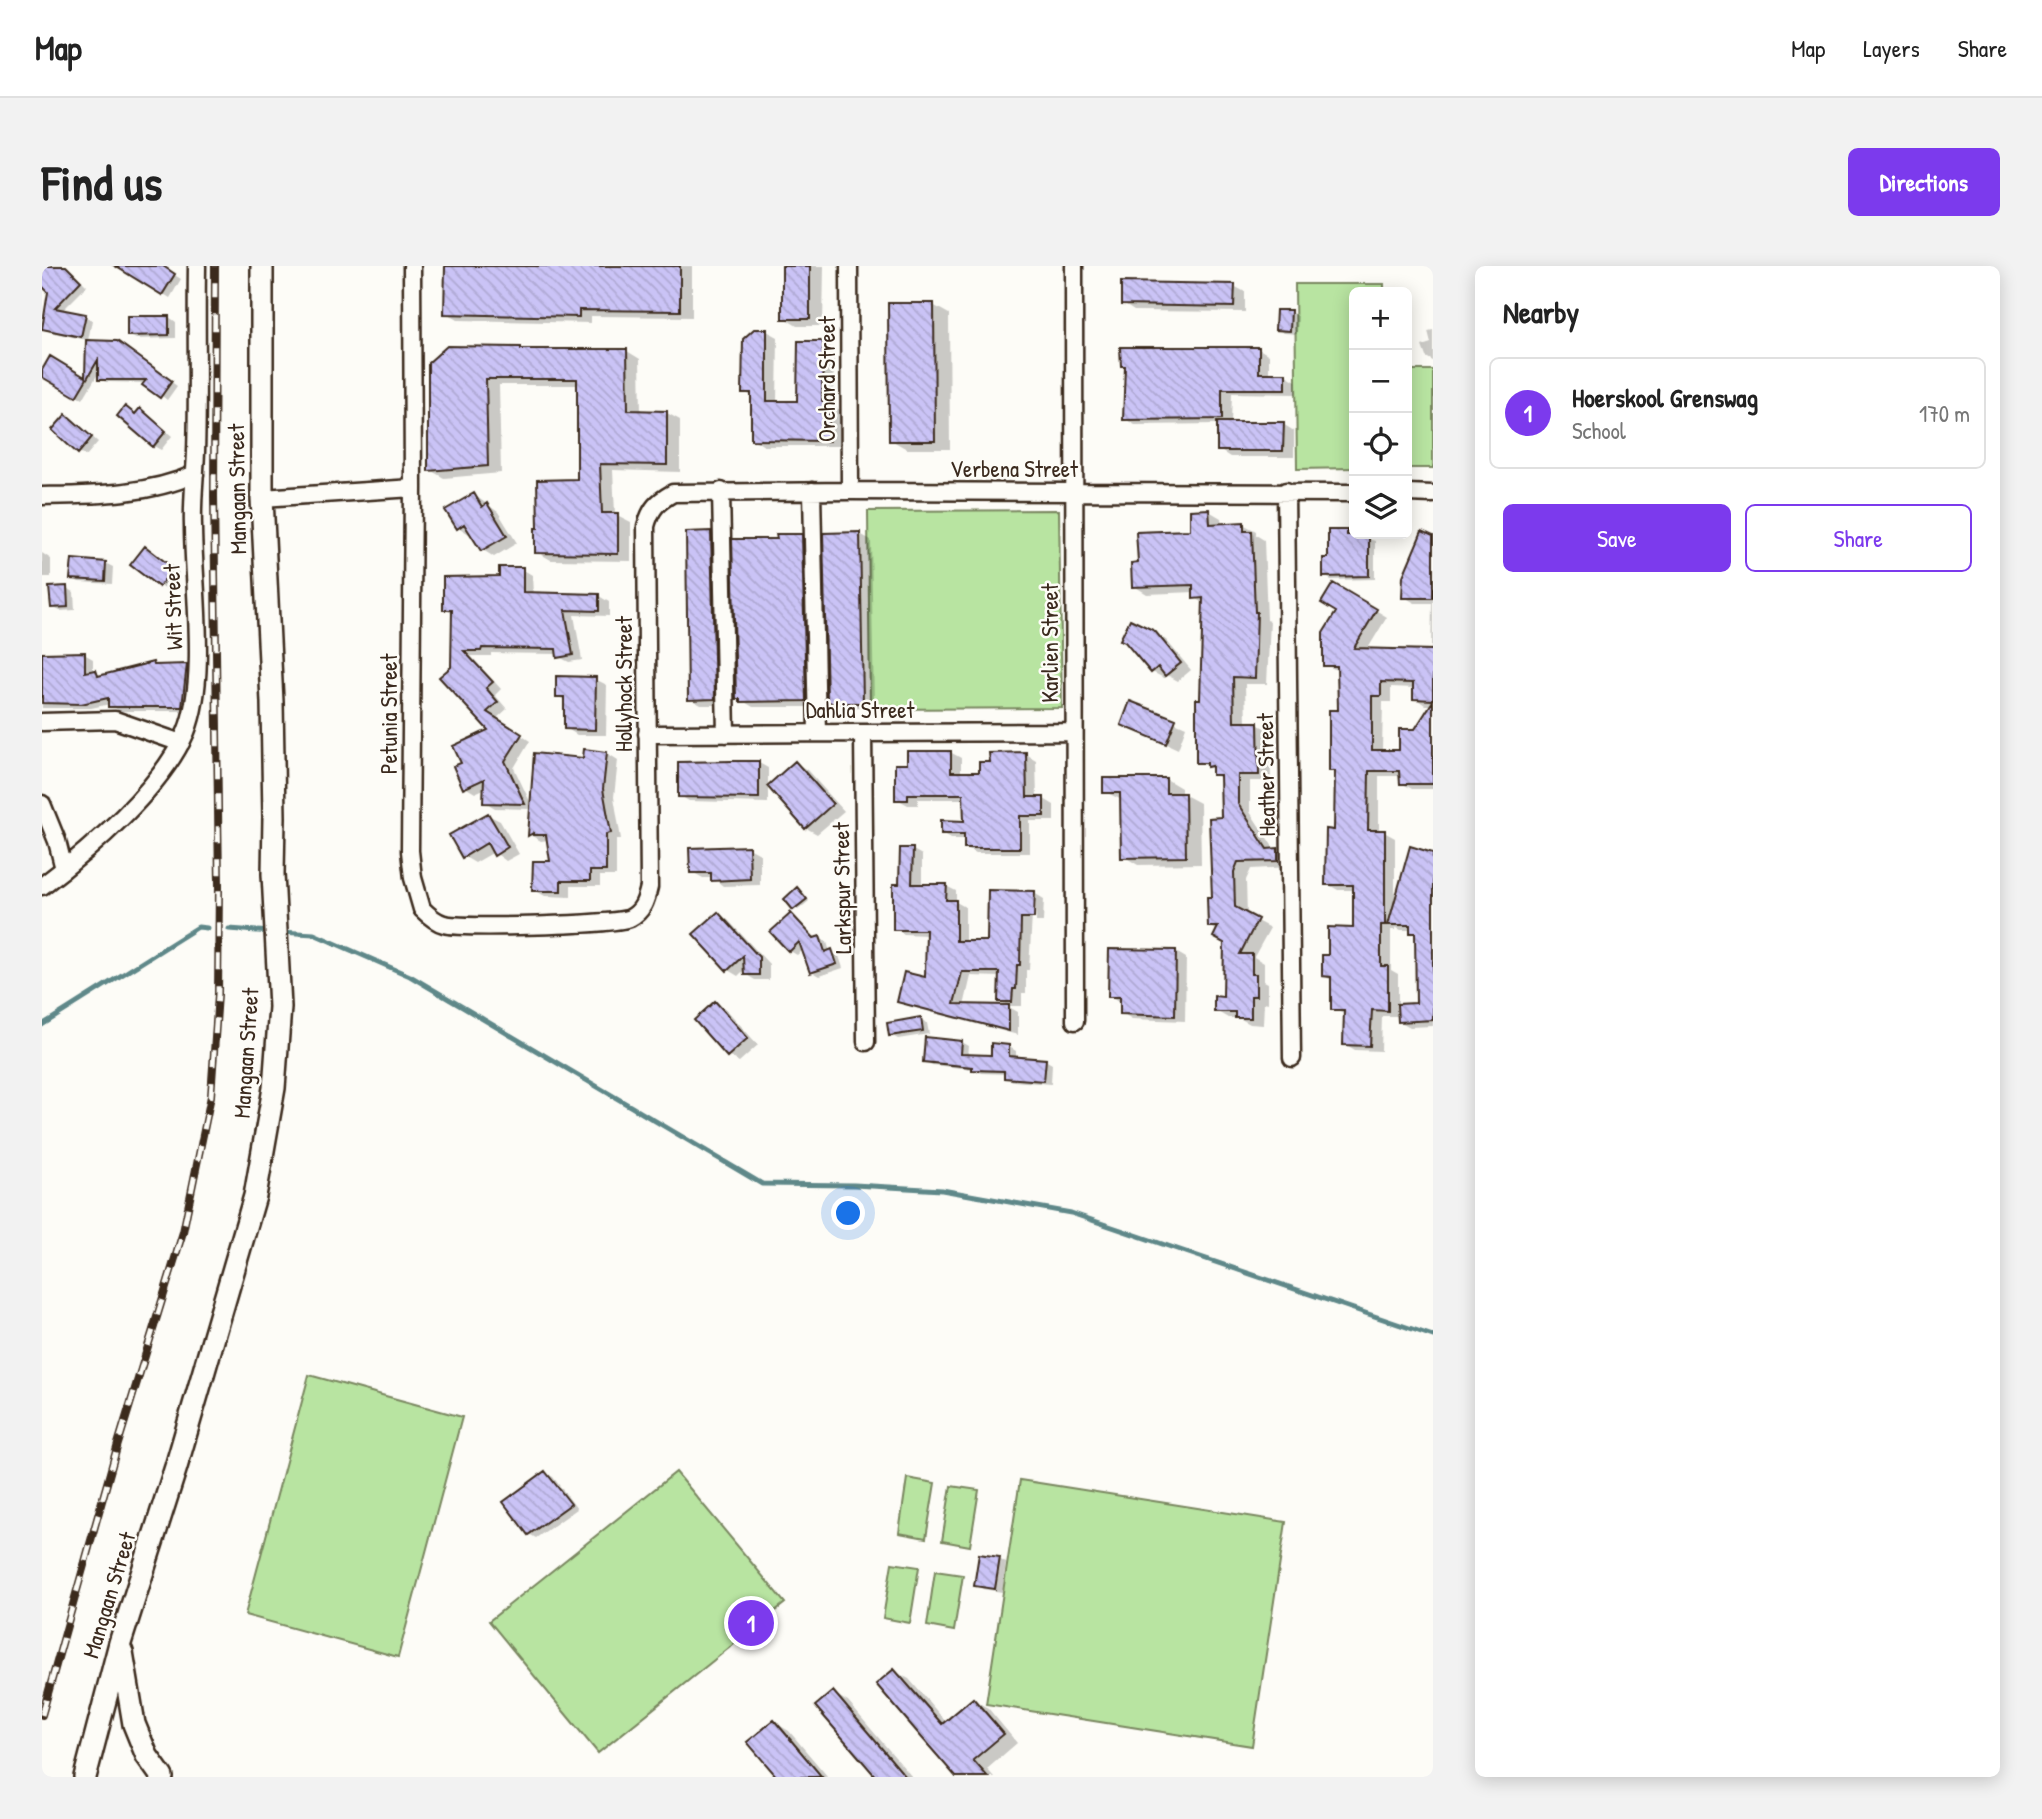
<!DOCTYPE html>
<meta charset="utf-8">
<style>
:root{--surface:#fff;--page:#f2f2f2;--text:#222;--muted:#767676;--line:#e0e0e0;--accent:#7c3aed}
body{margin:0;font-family:"Patrick Hand",sans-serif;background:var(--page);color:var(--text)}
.controls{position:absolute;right:21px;top:21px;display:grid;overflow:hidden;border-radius:10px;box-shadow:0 4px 18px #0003}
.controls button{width:63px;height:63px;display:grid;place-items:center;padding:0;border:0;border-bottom:2px solid var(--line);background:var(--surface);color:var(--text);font:35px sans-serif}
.you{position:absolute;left:807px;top:948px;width:24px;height:24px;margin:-18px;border:5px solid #fff;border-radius:50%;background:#1a73e8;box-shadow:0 0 0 10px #1a73e833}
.badge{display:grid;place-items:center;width:46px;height:46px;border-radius:50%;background:var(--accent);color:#fff;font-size:23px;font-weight:700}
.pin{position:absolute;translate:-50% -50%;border:4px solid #fff;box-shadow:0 2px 7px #0006}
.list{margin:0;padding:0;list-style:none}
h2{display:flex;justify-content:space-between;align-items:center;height:91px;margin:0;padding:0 28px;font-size:30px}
h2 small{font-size:23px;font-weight:400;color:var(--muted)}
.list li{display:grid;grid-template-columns:46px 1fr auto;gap:21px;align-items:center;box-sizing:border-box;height:112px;margin:0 14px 14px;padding:0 14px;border:2px solid var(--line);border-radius:10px}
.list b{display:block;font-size:26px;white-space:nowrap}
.list p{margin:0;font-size:23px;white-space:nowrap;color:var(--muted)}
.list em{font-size:23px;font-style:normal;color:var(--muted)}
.actions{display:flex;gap:14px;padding:21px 28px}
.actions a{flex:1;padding:16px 0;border:2px solid var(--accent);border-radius:10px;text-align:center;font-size:24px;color:var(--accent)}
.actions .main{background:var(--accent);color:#fff}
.icon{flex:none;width:38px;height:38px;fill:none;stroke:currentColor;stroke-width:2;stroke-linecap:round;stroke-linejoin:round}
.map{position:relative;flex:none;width:1391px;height:1511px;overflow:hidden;border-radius:10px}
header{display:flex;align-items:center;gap:42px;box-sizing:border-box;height:98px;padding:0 35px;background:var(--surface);border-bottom:2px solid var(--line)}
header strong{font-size:33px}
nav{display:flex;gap:38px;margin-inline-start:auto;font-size:24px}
.intro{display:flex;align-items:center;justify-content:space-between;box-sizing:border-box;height:168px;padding:0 42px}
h1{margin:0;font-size:49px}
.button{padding:18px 32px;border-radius:10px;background:var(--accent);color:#fff;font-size:24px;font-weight:700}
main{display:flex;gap:42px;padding:0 42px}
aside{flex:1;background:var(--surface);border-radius:10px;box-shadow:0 4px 18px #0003}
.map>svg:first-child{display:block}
</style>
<header>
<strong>Map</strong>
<nav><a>Map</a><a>Layers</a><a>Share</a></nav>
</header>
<div class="intro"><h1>Find us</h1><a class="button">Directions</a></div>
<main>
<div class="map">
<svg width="1391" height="1511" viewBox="0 0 1391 1511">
<defs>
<pattern id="building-back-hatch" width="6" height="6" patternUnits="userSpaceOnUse" patternTransform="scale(1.75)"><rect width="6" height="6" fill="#cac3f6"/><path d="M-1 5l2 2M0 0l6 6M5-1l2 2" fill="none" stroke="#aea8d2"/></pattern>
</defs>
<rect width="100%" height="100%" fill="#fdfcf7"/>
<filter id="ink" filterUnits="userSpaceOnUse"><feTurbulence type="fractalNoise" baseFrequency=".0143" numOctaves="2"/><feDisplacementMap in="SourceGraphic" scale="14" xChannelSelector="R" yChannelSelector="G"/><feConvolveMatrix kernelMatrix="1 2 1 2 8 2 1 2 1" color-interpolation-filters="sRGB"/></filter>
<g filter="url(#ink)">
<path fill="#b8e4a1" stroke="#7a8760" stroke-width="2" d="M1253,18H1342V26H1312V202L1255,203Z
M1365,104H1391V202H1365Z
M1017,244L1020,442L828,443L826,245Z
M267,1109L420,1151L356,1391L203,1349Z
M634,1206L743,1337L556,1487L447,1355Z
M865,1212L893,1217L884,1272L857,1267Z
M978,1214L1244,1256L1210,1480L944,1438Z
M909,1220L937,1224L928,1280L900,1275Z
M850,1297L877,1301L868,1357L841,1352Z
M893,1305L921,1309L912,1365L885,1360Z"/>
<path fill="#0003" fill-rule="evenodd" d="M1,0H25L45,20L20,45L43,50L50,54L46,75L82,81L135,120L125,134L104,117L64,116L57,113V106L41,133L0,109L9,93L45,114V74L8,66L1,62L8,26L0,17Z
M91,0H118L139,13L128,32L87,6Z
M404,0H650V51L549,50V57L416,54L404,47Z
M742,0H782L781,60H755L742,52Z
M1192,20L1203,26V46L1092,45L1081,38Z
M891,39L907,48L908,183H865L849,174Z
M1248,46L1256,50L1255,68L1242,67L1235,63Z
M127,51L134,56V72L94,73L86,69Z
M1391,64V95L1384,91L1380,80L1389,77L1386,65Z
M725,65L736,71L735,137H757L781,77L792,83L791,140L798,144V180H722L711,173V131L702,126Z
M478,82L482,85H585L598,93L599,146L625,147L638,154V206L571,204L573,248L589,256V295L509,294L495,286L536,214L537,119H457L459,207L402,212L388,204V97Z
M1217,83L1227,89V109H1244L1254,115V128L1190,127L1189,158H1241L1252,165V191H1188L1177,184V158L1093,159L1083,153L1084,102L1080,99Z
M84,142L95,149H105L130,170L119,184L112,180Z
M31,154L56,176L44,190L37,186Z
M432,229L456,246L475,277L452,291L441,284L430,266L427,268L416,261Z
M1167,245L1179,252L1180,259L1201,258L1214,265V269L1222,274L1225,354L1228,355L1225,418H1203L1204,458H1215L1228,465L1229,515H1208V546L1233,584L1248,591L1249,601L1209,603L1204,614L1205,650L1228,662L1212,691L1222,697V715L1226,717V737L1222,736L1221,759L1208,758L1197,752H1186L1174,745L1182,732L1183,676L1176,665L1167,660L1181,553L1180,513L1172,508V503L1156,496L1162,337L1153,332V326L1105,328L1092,320L1097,298L1150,266Z
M1305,266L1333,275V313L1289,314L1283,310L1287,293Z
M669,267L680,274L684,439H659L648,433Z
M818,268L829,274L832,442L798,441L787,434Z
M760,269L771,276L775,441H711L696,432L736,274Z
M1391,271V523H1370L1359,517V510H1337V566H1342L1353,572V636L1391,589V760L1368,761L1357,755V750H1340L1339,785L1313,784L1303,778L1304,749L1291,743V715L1281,709L1288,691L1313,663V624H1296L1285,618L1294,565L1295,507L1289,504L1297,446V405L1283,399L1296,345L1292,319L1345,351L1325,384L1389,386L1390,337H1373L1362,331ZM1349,421L1373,422V432L1383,439H1391L1359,485H1340L1341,436H1349ZM1353,661L1359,664H1369L1375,669V739L1356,740V708L1349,704V664H1353Z
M0,287L9,293V311H0Z
M110,287L137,307L125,323L118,319Z
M63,297L71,301L70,318L37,316L30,312Z
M480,303L490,309L491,328L557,330L567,336V350L532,349L540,394L527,396L517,391L516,388L449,387V390H429L459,423L453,429L465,443L454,453L488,475L472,502L490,540L542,494L565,487L576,494L572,531L579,573H574V610H558V620H529V631L503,630L492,624L510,597L506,574L499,575L488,569L490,543L453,542L443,536L444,522L433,527L423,521L421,498L449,465L411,402V348L403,343L459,312Z
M25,322L32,326L33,344L18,345L10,341Z
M1112,367L1124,374L1149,404L1136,415L1125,409L1122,412L1110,406Z
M0,388H42L51,393V406L63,411L115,401L145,400L154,405L149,445H77L68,438L49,442H0Z
M553,413L565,419L564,469H535L524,462V435L515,430Z
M1089,437L1144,461L1136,483L1081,458Z
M908,486L919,492V508H939L950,498L984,488L994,494L995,533H1002L1012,539V555H988V587H934L923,581V573H911L900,567L923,556V533H876V539H866L855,533L867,500Z
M717,497L726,502V537L647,535L638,530Z
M754,497L765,504L802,545L775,568L764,562Z
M1124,513L1139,522V529H1143L1158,537L1159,598L1096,599L1081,590L1080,534L1063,526Z
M446,549L458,555L477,588L464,595L452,586L433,597L421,590Z
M707,582L718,588V619L681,620L671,612H661L650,606Z
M871,584L880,589V619L904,620L914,625V636L923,641V677H946L992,627L1002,633L1001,656H994V630H991L987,704H984V727H980V740H967L958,735V711L929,710L922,740L967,741L976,746V769L866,740L857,735L884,714L885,669L862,668L853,663L859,619Z
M756,623L767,635L756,644L744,633Z
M676,648L686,654L727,698V714H713L703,708V703L696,710L686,704Z
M749,649L775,673L778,672L785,676L788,686L797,690L801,702L777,710L770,706L762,683L755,689L748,685Z
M1134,686L1144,692L1143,755L1090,753L1080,747L1078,736L1068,730Z
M673,737L684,743L716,779L697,796L686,789Z
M878,753L885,757L887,768L856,773L849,769Z
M920,776L927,780L926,790H950L966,780L974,785V792L1003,794L1010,798L1009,818L971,815L964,811V808L939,807L931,803L890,799L883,795Z
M503,1207L511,1211L535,1243L494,1272L487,1268Z
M957,1293L964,1297L960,1326L941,1323L934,1319Z
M852,1405L867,1413L905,1457L931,1434L946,1442L975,1477L945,1503L952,1511H916Z
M791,1427L806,1436L870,1511H836Z
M732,1456L747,1465L786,1511H737Z"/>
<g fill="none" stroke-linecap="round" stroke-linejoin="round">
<path stroke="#5e8889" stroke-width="5" d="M187,663L230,666
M239,666L272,668L368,710L720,918L812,919L900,924L1029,947L1391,1070
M0,759L156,661L165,662"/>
</g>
<path fill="url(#building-back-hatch)" stroke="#3b2a1e" stroke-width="2" d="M0,0H24L39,15L13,42L44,48L39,71L0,63L6,26L0,20Z
M73,0H121L133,8L120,29Z
M403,0H638V45L537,44V51L402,48Z
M740,0H768V53H740Z
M1079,16L1193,18L1192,41L1079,39Z
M846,37H892L893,175H847Z
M1234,44H1249L1248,65L1233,64Z
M85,50H127V69L85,70Z
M712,63H725V135H755L756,75H781L780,135L787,136V175L709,174V127H700L701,73Z
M44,74L75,75L130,115L118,132L100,119L104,114H56V94L34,131L0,111V104L8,90L43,111Z
M405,80L479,81V83H585L586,144L625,145V199L558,198L560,247H576V288L493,287V262H496L495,214L535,213V113H444L446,200L386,205V97Z
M1078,81H1217V107H1244V123H1180V153L1081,154L1083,100H1079Z
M83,140L93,148L98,142L124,165L111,181L75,150Z
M24,148L50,171L36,188L10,164Z
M1175,156H1242L1241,185H1175Z
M432,227L440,241L445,237L465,270L439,285L422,258L415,263L403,244Z
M1167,243L1168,258L1202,256V265H1210L1213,346H1215L1213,412L1191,411L1192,456H1216L1217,509H1196V538L1225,583L1236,582V595L1196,596L1192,606L1193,641L1216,653L1198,688H1210V708H1214V730H1209V752H1193V746H1172V730L1181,731L1182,677L1171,671L1176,661H1166L1165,631H1170L1167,552L1179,551L1178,509H1170V500L1165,501V497H1154V433H1158L1161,332L1151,333V319L1090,321L1089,297L1096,296L1094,266L1148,264V244Z
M1286,264H1305V269H1327V310L1281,311V292H1286Z
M669,265L673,433L646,434L644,266Z
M1380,265L1391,270V332H1360L1361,310Z
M818,266L821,437H789L785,435L781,267Z
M734,268H760L764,435L698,436V433H694L690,273H735Z
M103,280L131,302L117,321L88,299Z
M30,293L64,296L63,315L28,313Z
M457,301H481V326L557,328V345L523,344L531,389L515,392L514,383L440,382L439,385H422L451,416L444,422L456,436L445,446L480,468L463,495L483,538L441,537L442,513L421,523L411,500L419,497L411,480L446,464L397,411L409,401L410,344H401V311L457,310Z
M1291,317L1335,343L1312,382L1391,384V434L1371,433V417L1339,416V430H1330V484H1357V463H1373L1391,435V518H1358L1357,505H1327L1326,564H1343V659H1339V700H1346V745L1330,744L1328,780L1301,779L1302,744H1289V711L1280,710V689H1286V661L1311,662V619H1283L1284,563L1292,564L1293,505H1287V444H1296L1295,400H1281V367L1294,346L1279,337Z
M25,320L26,341L9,342L7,321Z
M1088,353L1113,365L1139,397L1123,410L1116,401L1109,407L1083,376L1078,374Z
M43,386V406L54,404L56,410L111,396L112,399L145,398L140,441H66V432L39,438L0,437V387Z
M514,410L554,411L553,464L522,463V431H514Z
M1088,435L1134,453L1124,478L1079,459Z
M542,483L565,486L561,523L569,567L564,568V605H548V615H519V625H490L491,595H508L504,569H491V567L486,570L492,487L541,492Z
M865,485H909V506H937V496H948L947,487L984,486L985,531H1002V550H978V582H922V568H899V554L922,555L921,528H866V534H853V498H865Z
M691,495H717V532L636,531V496Z
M753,495L791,538L763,563L725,520Z
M1061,512H1124V527H1143L1144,591L1079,592L1078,527H1061Z
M446,547L466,581L452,590L445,577L420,592L407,569Z
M707,580L708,613L669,615V607H648L647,582Z
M1368,580L1391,587V754L1356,756L1355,738L1374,737L1373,667H1368V659H1346Z
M858,582H871L870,618H905L904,634H914V675H945L946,624L993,625L992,652H979L978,699H975L974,723H971L970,736H956L957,706H920L912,738L967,739V765L855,736L862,706L883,711L884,664H851V618H857Z
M755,621L765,633L751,644L742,633Z
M747,645L772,672L778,670L783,686L790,683L795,698L768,707L757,676L747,686L728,666L748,648Z
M676,646L717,691V709H702L701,690L685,705L651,668Z
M1067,683L1134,684L1133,750L1078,748V731H1066Z
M673,735L706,772L685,791L652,754Z
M879,751L881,765L847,770L845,757Z
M883,771L920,775L919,788L949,789V777L967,779V790L1004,793L1002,815L962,812V805L930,804V801L881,796Z
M503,1205L529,1238L486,1269L461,1236Z
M937,1288L958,1291L953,1323L932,1320Z
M852,1403L900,1458L931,1432L962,1468L931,1494L946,1511H914L881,1473L834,1418Z
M791,1425L864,1511H834L773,1440Z
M732,1454L780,1511H735L705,1476Z"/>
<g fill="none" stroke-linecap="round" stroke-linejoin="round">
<g stroke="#3b2a1e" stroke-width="21">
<path id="minor" d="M370,0L371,222L368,585L371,612L380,643C386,649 394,656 402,658C421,663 573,659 588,652C601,645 604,634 607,621L604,260C609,242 615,236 631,227L808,225L1312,227
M807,0L808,225
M1032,0L1033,755
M679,225L684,468
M770,225L775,467
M1244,225L1250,792
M1365,227L1391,228
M0,230C51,229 106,229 153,208
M220,232L371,222
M0,456L73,454L139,477
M821,467L824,776
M605,468L1031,466
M0,538L15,575L22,603
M0,620C49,583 119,523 144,466C166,413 151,319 151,260C150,236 153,211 154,186C156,124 154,62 155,0"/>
</g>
<g stroke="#3b2a1e" stroke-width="26">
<path id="tertiary" d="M80,1386L92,1458L105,1490L120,1511
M43,1511L78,1377L134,1201L213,930L232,822L238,741L231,608L232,551L230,436L220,232V0"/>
</g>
<use href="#minor" stroke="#fdfcf7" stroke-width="16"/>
<use href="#tertiary" stroke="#fdfcf7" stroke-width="21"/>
<g stroke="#3b2a1e" stroke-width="8">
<path id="rail" d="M0,1449L76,1178L141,966L169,830L176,728L177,619L172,230L173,0"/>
</g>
<use href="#rail" stroke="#fdfcf7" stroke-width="5" stroke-dasharray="16" stroke-linecap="butt"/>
</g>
</g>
<g text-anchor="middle" stroke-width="5" stroke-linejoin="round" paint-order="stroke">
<g font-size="23" fill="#3b2a1e" stroke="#fdfcf7">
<text transform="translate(785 113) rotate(-90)" y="8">Orchard Street</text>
<text x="972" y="211">Verbena Street</text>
<text transform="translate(195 223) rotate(-91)" y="8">Mangaan Street</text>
<text transform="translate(131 341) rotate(-92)" y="8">Wit Street</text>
<text transform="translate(1008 377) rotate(-90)" y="8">Karlien Street</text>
<text transform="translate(582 418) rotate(-90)" y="8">Hollyhock Street</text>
<text x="818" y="452">Dahlia Street</text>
<text transform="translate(347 448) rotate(-90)" y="8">Petunia Street</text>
<text transform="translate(1224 509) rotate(-91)" y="8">Heather Street</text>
<text transform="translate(800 622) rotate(-91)" y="8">Larkspur Street</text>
<text transform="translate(204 787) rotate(-86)" y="8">Mangaan Street</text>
<text transform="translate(67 1329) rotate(-73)" y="8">Mangaan Street</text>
</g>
</g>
</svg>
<div class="controls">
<button>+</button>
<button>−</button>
<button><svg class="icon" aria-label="locate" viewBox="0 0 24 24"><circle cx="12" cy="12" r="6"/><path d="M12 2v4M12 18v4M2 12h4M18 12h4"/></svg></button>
<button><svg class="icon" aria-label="layers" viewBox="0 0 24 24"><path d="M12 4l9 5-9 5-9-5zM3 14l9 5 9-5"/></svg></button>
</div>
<div class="you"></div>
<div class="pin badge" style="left:709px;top:1357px">1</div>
</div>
<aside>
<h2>Nearby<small></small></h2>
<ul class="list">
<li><span class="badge">1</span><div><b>Hoerskool Grenswag</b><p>School</p></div><em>170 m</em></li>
</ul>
<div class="actions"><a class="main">Save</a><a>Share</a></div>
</aside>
</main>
